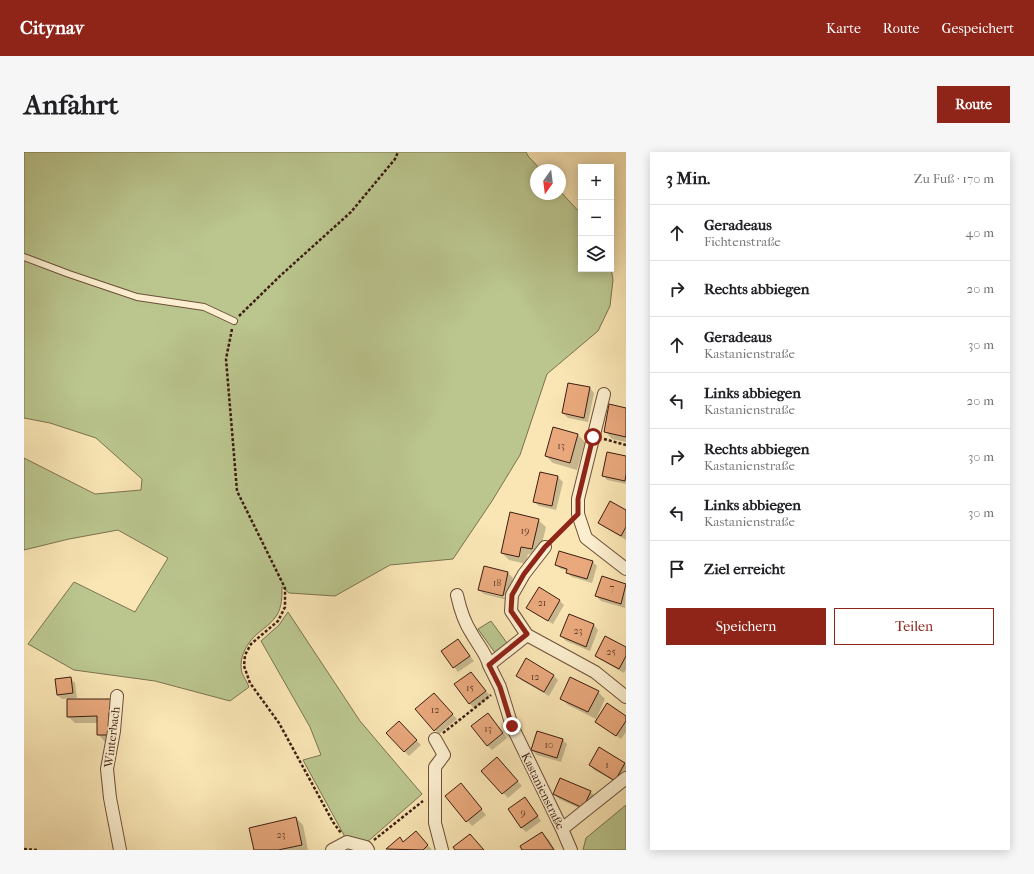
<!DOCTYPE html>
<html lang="de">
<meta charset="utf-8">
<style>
:root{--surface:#fff;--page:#f6f6f6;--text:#202124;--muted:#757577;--line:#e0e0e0;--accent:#8f2418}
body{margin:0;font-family:"IM FELL French Canon",serif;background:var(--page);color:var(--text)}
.controls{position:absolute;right:12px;top:12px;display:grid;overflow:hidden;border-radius:0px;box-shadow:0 2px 10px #0003}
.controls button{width:36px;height:36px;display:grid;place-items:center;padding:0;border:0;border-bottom:1px solid var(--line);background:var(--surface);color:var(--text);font:20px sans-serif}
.compass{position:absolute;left:506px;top:12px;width:36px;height:36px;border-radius:50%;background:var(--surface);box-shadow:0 2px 10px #0003;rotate:194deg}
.stop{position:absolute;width:12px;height:12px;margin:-9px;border:3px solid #8f2418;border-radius:50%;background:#fff}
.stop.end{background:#8f2418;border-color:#fff;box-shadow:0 1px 4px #0008}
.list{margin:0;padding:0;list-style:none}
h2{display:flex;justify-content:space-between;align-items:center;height:52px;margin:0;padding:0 16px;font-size:17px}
h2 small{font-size:13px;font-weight:400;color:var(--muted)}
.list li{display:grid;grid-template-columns:26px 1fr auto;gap:12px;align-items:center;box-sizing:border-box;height:56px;padding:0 16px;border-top:1px solid var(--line)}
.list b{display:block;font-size:15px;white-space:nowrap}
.list p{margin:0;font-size:13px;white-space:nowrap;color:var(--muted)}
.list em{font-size:13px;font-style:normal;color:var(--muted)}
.actions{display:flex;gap:8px;padding:12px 16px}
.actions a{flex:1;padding:9px 0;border:1px solid var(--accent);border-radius:0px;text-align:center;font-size:14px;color:var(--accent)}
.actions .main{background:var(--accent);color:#fff}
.icon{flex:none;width:22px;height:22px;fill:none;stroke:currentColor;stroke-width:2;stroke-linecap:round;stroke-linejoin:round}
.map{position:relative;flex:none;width:602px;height:698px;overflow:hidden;border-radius:0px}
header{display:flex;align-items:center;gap:24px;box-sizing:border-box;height:56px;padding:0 20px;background:var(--accent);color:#fff}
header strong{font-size:19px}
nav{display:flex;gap:22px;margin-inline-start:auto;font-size:14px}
.intro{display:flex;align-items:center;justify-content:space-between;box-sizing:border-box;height:96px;padding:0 24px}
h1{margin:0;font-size:28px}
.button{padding:10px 18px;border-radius:0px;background:var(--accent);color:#fff;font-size:14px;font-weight:700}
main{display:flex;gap:24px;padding:0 24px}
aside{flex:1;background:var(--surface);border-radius:0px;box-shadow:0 2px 10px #0003}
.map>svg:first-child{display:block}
</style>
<header>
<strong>Citynav</strong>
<nav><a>Karte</a><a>Route</a><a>Gespeichert</a></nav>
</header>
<div class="intro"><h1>Anfahrt</h1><a class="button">Route</a></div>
<main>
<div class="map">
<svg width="602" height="698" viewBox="0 0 602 698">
<rect width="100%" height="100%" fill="#fae6b5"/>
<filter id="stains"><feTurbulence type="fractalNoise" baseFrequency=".005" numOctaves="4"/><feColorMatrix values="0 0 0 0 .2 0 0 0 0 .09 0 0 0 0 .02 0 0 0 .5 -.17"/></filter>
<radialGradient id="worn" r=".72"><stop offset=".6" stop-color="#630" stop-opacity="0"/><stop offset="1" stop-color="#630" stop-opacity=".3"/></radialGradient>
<path fill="#bbc68f" stroke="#7c7250" d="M0,0H502L504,4L517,18H512V42H536V39L557,62V117L587,116L589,128L586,154L574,179L523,222L496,303L468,349L429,407L366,413L311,444L265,441L258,435C258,445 258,454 253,463C248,471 240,476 233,482C223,491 214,506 218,521C220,525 223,530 225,535L206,549L131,529L50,518L4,492L50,430L111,460L144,406L94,378L45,387L0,398V306L71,342L117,338L118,327L72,286L26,271L0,266Z
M264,460L336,569L398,642L342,691L321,685L279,608L297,603L286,575L237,489L255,473Z
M467,469L483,491L473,503L469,498L454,477Z
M602,653V698H559L562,686Z"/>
<path fill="#0003" fill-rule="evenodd" d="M545,232L566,236L570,241L564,270L544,266L539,261Z
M602,257V290L588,287L581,279Z
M554,283L561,290L553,318L529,311L522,304Z
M602,305V332L583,328L579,323Z
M516,322L534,325L539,330L532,358L515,354L510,350Z
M602,359V388L580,375L575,371Z
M514,368L522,375L515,404L504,402L502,412L485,408L478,401Z
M569,410L573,414L568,431L548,425L543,421L544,419L537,417L532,413Z
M461,416L484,421L489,426L483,448L460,442L455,438ZM459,438L484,444L483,446L459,440Z
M578,426L602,433L601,456L577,449L572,444Z
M515,436L536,449L540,453L529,472L508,460L503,456Z
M546,463L570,473L574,478L566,499L542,489L537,484Z
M434,488L450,509L434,520L430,515Z
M602,496V517L600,521L577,508L572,504Z
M529,523L534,528L525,544L497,528L493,524Z
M451,525L466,544L450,556L445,551Z
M47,527L51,531L53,546L38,547L33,543Z
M574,540L581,547L572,567L544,553L537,546Z
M414,547L433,567L415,582L411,578Z
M86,548L92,590H81L74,582V571H51L44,564Z
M602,565V580L597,587L577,574L572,570Z
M468,567L483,586L468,598L463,593Z
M375,570L397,593L385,604L363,581Z
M538,587L543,592L537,610L513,603L508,598Z
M575,597L602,613V622L596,632L570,618L566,613Z
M477,611L498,634L484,646L459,619Z
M441,637L462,663L448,674L422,644Z
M566,640L571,644L564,660L535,647L530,642Z
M505,651L517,669L502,680L497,675Z
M272,666L279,673L284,698H231Z
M518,681L525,688L531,698H500Z
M375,687L380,691L399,688L408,698H365L364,697Z"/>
<path fill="#e9a97d" stroke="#3d1d11" d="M544,231L566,235L560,266L538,261Z
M585,252L602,256V285L580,280Z
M529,275L554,282L546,311L521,304Z
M583,300L602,304V322L601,329L578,324Z
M516,320L534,324L528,354L509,350Z
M586,349L602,358V375L597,384L574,371Z
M486,360L515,367L508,397L497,395L495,405L477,401Z
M535,399L569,409L563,427L542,421L543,417L531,413Z
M460,414L484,420L479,444L454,438Z
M578,424L602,432L597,452L571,444Z
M515,435L536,448L524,469L502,456Z
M545,462L570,472L562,495L536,484Z
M581,484L602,495V504L595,517L571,504Z
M434,487L446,504L429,516L417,499Z
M502,506L530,523L520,540L492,524Z
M447,520L462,539L445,552L430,532Z
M47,525L49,541L33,543L31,527Z
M546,525L575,539L564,560L536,547Z
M410,541L429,562L410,579L391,557Z
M43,547H87V561H85V583H73V564L43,565Z
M583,551L602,564V569L592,584L571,570Z
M464,561L479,581L463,594L447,574Z
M375,569L393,588L380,600L362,581Z
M513,579L539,587L533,606L507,598Z
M575,595L601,611L591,629L565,613Z
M473,605L494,629L478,642L457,619Z
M536,626L567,639L559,656L529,642Z
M437,631L458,657L442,670L421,644Z
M501,645L514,664L497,676L484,657Z
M272,665L278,693L254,698H230L225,676Z
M392,679L404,693L399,698L362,697L376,685L379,690Z
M518,680L530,698H498L496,694Z
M446,682L460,698H431L429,695Z"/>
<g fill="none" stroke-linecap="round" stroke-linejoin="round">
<g stroke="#6c4f3a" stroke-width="8">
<path id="lane" d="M0,105L45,122L113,145L180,155L210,169"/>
</g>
<g stroke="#6c4f3a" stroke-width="14">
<path id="street" d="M580,242L554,347V362L562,386L602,417
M521,395L500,422L488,443L487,459L503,483L571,520L602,545
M433,443C436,457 440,470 448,482C454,493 462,501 465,513
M503,483L465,513L476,535L488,574L538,677L547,698
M93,544L90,579L83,617L86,646L96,698
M411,587L420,603L411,615V671L418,698
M538,677L602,626
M308,698L323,690L342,695L344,698"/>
</g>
<path stroke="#3d1d11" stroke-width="2.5" stroke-dasharray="3 2" stroke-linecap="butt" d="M215,164L256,124L327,60L371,7L374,0
M208,177L202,207L213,339L261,436V455L254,469L227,492L221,503L220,514L226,531L255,571L309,670L317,681
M580,287L602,293
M528,388L545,371
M419,581L467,543
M350,688L399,649
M0,697L13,698"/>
<use href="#lane" stroke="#fcefcf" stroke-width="6"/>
<use href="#street" stroke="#fcefcf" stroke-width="12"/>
</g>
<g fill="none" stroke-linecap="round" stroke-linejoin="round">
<path stroke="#8f2418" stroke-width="5" d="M488,574L476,535L465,513L503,482L487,459L488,443L500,422L521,395L554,362V347L569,285"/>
</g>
<g text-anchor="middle" stroke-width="3" stroke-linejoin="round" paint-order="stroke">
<g font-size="10" fill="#68402c">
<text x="537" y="297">13</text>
<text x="501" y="382">19</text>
<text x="473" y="434">18</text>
<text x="588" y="439">7</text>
<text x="518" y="454">21</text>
<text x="554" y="482">23</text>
<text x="587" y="503">25</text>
<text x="511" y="528">12</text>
<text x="446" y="539">15</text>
<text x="411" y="561">12</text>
<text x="464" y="580">13</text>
<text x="525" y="596">10</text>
<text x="583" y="616">1</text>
<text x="499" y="664">9</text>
<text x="257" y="686">23</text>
</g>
<g font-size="12" fill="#3d1d11" stroke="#fcefcf">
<text transform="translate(88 585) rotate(-83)" y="4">Winterbach</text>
<text transform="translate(519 639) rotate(64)" y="4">Kastanienstraße</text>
</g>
</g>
<rect width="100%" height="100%" filter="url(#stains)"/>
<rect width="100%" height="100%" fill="url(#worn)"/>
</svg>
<div class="controls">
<button>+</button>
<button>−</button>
<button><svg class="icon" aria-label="layers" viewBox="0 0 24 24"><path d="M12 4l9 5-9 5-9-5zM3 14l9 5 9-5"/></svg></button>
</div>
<svg class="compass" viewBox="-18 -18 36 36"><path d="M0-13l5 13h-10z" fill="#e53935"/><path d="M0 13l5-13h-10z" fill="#757577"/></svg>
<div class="stop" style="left:569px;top:285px"></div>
<div class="stop end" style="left:488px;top:574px"></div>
</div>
<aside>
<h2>3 Min.<small>Zu Fuß · 170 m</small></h2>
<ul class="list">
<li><svg class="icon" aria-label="ahead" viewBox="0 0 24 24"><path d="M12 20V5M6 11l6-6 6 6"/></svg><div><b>Geradeaus</b><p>Fichtenstraße</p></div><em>40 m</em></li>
<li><svg class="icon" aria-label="right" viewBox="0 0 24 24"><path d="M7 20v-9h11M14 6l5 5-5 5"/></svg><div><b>Rechts abbiegen</b></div><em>20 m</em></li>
<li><svg class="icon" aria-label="ahead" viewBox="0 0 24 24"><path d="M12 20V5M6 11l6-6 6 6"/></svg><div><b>Geradeaus</b><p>Kastanienstraße</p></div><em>30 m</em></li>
<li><svg class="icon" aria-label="left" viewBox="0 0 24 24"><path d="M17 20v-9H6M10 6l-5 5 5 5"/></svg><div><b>Links abbiegen</b><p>Kastanienstraße</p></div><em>20 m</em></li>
<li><svg class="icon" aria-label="right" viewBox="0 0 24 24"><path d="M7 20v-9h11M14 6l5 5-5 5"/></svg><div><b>Rechts abbiegen</b><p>Kastanienstraße</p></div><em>30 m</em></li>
<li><svg class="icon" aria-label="left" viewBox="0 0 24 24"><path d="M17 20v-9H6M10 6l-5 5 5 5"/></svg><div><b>Links abbiegen</b><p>Kastanienstraße</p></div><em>30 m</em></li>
<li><svg class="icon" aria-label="arrive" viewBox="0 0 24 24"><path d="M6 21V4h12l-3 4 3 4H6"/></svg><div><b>Ziel erreicht</b></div></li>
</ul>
<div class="actions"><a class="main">Speichern</a><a>Teilen</a></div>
</aside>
</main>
